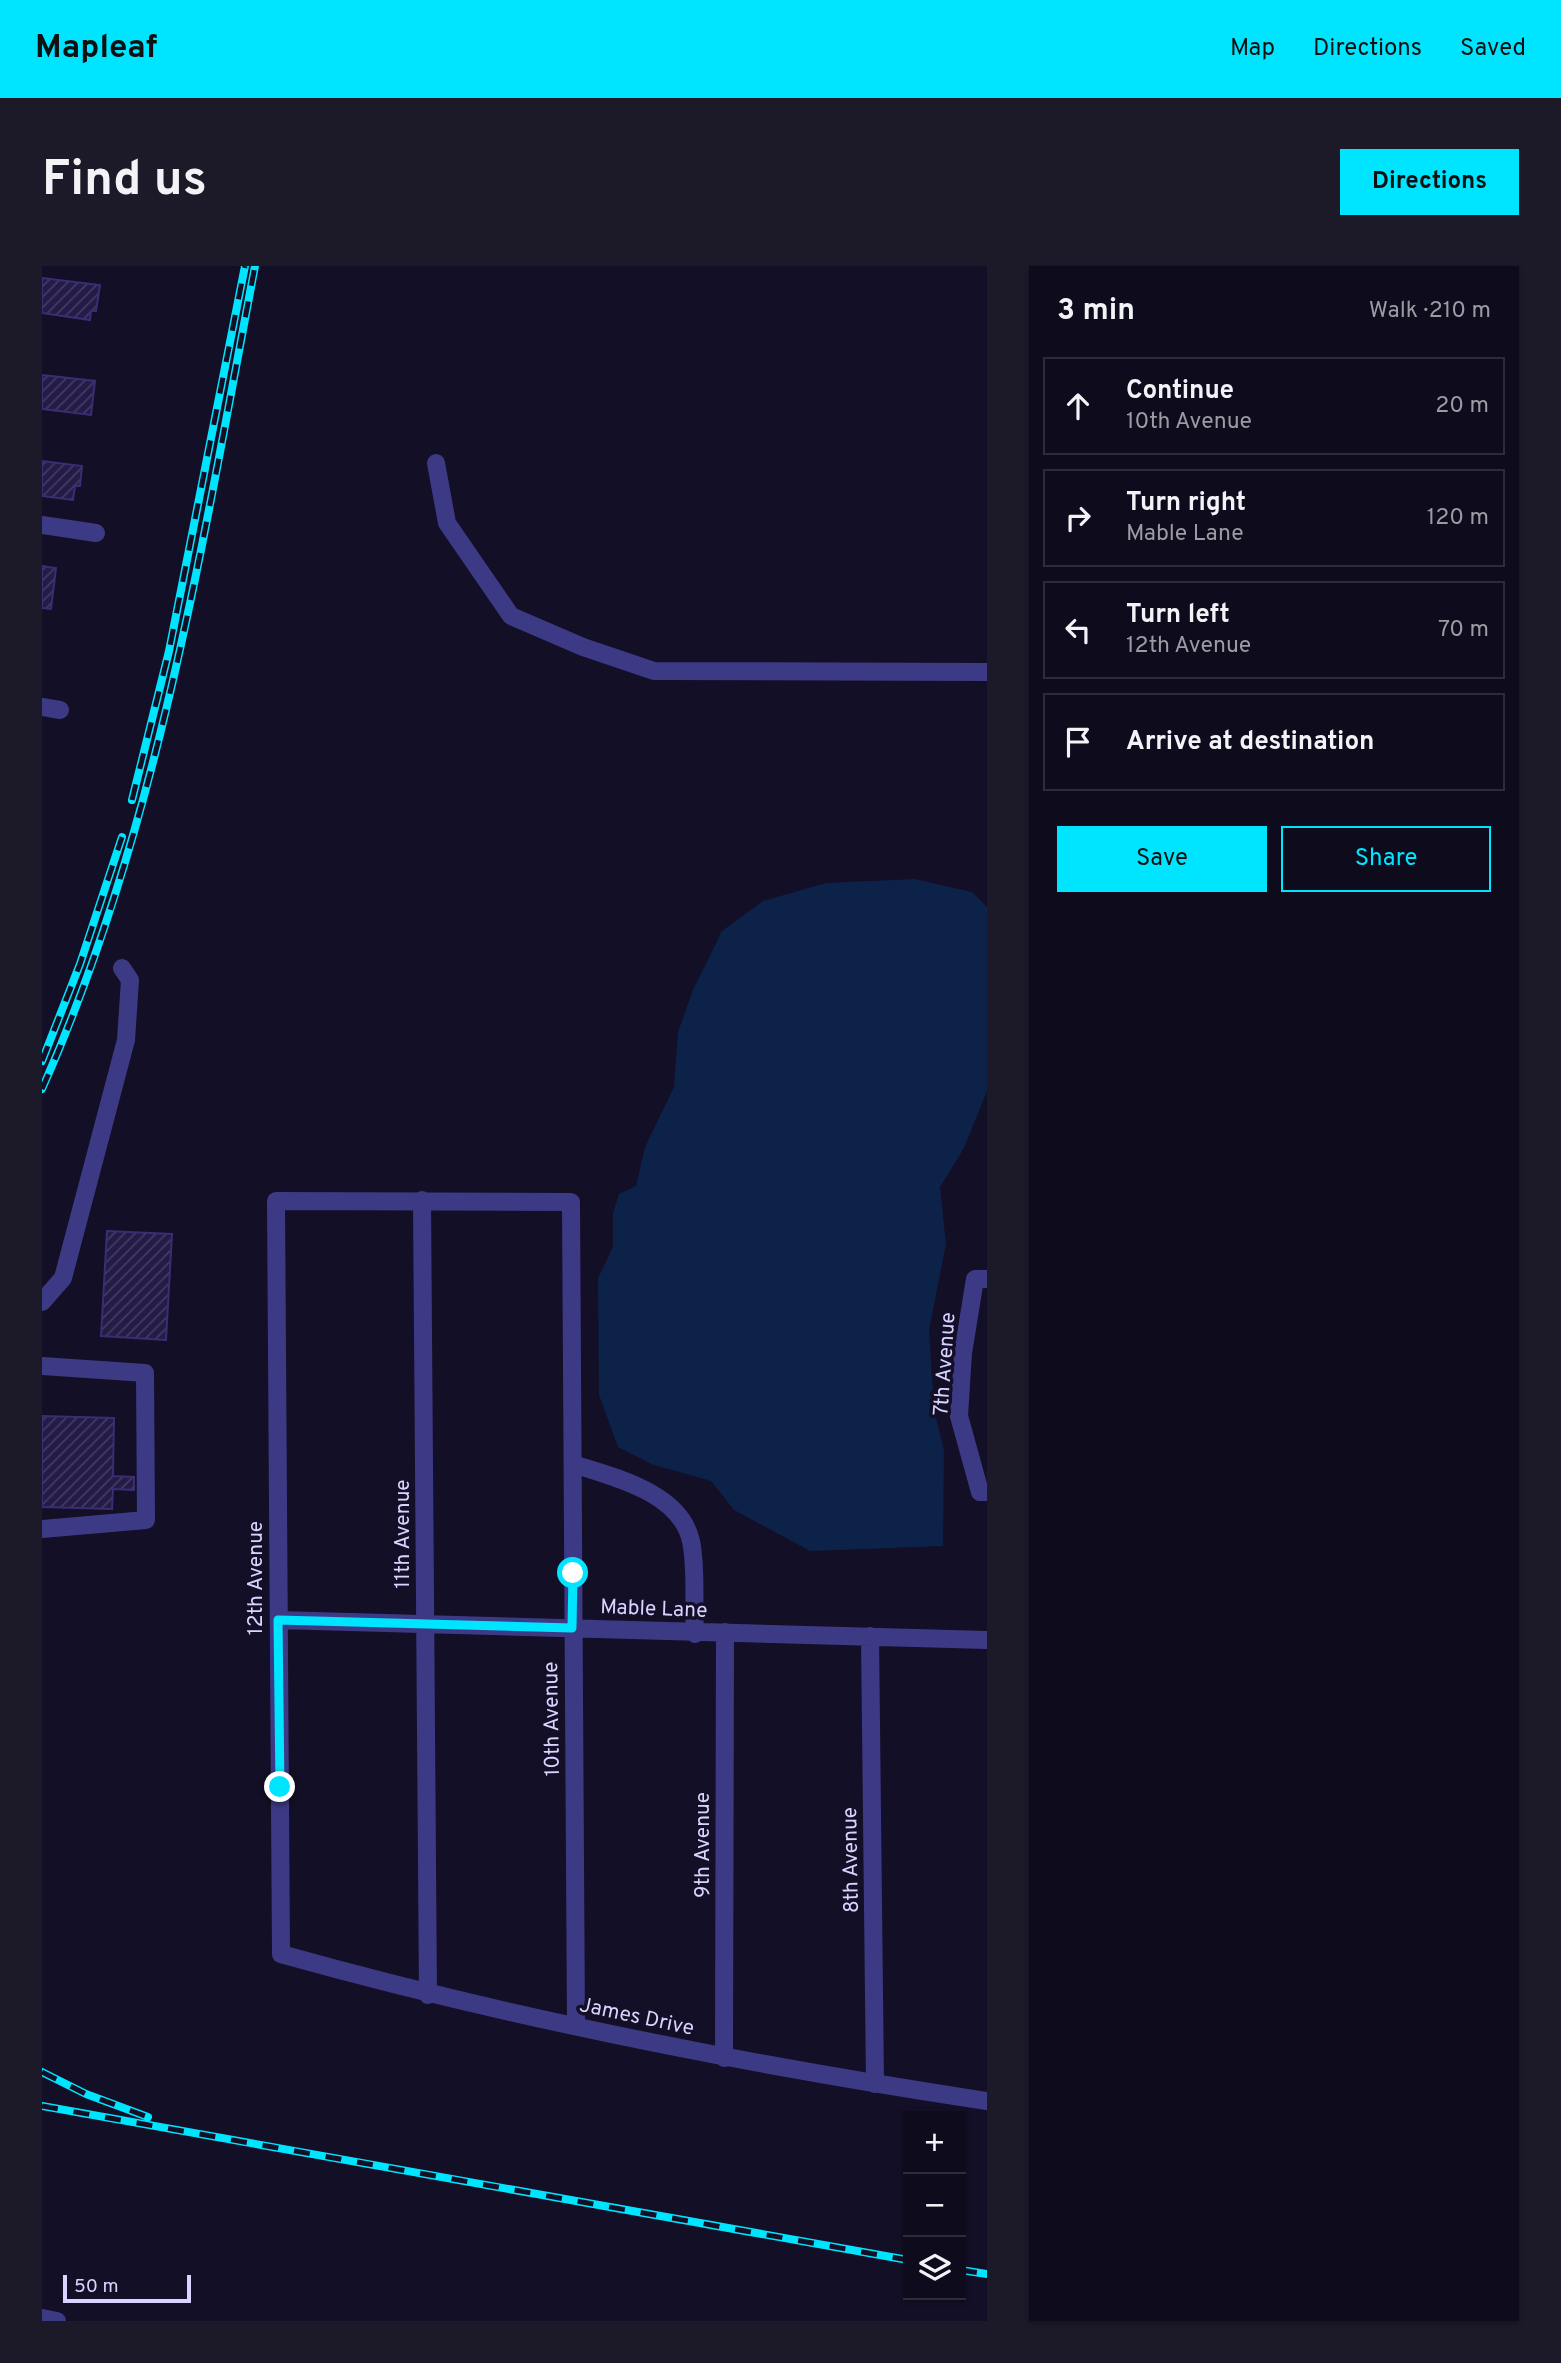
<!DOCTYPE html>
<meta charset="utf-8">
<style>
:root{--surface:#0e0b1c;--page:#1c1929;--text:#f1f3f6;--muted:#9b9ba3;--line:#2e2b3b;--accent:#00e5ff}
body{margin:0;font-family:Overpass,sans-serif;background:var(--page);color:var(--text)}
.controls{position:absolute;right:21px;bottom:21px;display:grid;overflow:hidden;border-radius:0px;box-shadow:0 2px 5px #0004}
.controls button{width:63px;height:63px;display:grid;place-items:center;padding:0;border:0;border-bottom:2px solid var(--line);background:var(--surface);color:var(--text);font:35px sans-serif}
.scale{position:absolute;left:21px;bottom:18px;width:128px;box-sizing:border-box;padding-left:7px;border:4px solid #d9d4ff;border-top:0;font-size:19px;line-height:24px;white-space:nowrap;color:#d9d4ff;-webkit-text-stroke:5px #130f26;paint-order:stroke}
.stop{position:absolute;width:21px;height:21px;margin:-16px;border:5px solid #00e5ff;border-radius:50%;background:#fff}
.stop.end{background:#00e5ff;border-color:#fff;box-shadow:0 2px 7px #0008}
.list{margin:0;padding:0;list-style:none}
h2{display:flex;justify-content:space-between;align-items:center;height:91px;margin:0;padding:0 28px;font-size:30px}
h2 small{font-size:23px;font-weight:400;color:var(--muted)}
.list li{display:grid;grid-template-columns:46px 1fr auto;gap:21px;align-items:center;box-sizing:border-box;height:98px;margin:0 14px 14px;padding:0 14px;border:2px solid var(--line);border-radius:0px}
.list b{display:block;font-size:26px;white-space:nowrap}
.list p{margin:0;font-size:23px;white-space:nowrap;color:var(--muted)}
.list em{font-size:23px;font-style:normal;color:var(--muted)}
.actions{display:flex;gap:14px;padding:21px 28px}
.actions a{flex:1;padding:16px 0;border:2px solid var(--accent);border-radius:0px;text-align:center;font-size:24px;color:var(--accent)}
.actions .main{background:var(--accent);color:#111}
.icon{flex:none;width:38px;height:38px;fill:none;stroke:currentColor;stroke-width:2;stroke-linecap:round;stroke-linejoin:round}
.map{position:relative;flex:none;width:945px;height:2055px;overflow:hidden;border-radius:0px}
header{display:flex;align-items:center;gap:42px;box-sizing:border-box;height:98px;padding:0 35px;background:var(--accent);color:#111}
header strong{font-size:33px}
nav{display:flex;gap:38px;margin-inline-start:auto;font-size:24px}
.intro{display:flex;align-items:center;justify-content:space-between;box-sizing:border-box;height:168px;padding:0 42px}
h1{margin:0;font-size:49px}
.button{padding:18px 32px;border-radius:0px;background:var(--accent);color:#111;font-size:24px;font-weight:700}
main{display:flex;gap:42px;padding:0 42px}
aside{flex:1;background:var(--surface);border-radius:0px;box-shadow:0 2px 5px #0004}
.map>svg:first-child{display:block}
</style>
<header>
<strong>Mapleaf</strong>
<nav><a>Map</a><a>Directions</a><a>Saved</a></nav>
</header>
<div class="intro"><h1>Find us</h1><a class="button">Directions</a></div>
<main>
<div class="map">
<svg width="945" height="2055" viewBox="0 0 945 2055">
<defs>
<pattern id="building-hatch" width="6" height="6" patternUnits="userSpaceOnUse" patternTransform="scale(1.75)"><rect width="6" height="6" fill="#241b47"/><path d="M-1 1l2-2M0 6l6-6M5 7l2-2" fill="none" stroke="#433b63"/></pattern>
</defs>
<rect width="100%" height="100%" fill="#130f26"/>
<path fill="#0c2248" d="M873,613L930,626L945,641V825L922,882L898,921L904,978L887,1064L892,1144L902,1184L901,1280L768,1285L692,1244L669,1215L609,1198L576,1181L557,1129L556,1012L571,981V947L577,928L594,920L603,881L632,821L636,766L651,724L680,665L721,635L784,617Z"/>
<path fill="url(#building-hatch)" stroke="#3b2d73" stroke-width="2" d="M0,12L58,19L54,45H49L48,54L0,47Z
M0,109L53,115L49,149L0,143Z
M0,195L40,200L38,220H33L31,234L0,230Z
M0,300L14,302L9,343L0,342Z
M65,965L130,968L124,1074L59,1070Z
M0,1150L72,1152L71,1210L92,1211V1224L71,1223L70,1243L0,1241Z"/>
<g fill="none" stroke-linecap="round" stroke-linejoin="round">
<path stroke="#3d3a85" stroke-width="18" d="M394,197L405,257L469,350L541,381L612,405L945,406
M0,259L54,267
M0,441L18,444
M380,934L386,1729
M945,1013H933L921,1087L917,1150L938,1226H945
M0,1036L21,1012L84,774L88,714L80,702
M0,1100L103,1107L104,1254L0,1263
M531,1198C571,1211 638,1226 649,1275C655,1304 651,1338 653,1368
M237,1354L945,1374
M828,1370L833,1818
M534,1760L529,936L234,935L239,1688C471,1753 707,1799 945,1835
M682,1792L683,1366
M0,2052L15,2055"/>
<g stroke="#00e5ff" stroke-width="8">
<path id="rail" d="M90,534L127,385L203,0
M0,795L38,698L80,571
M0,823C116,562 160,278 213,0
M0,1806L44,1828L106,1851
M0,1840L866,1994
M919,2004L945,2008"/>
</g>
<use href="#rail" stroke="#130f26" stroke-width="5" stroke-dasharray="16" stroke-linecap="butt"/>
</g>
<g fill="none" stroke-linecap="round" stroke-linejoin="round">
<path stroke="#00e5ff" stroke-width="9" d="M238,1521L236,1354L530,1362L531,1307"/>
</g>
<g text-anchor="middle" stroke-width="7" stroke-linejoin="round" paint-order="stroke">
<g font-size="21" fill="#d9d4ff" stroke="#130f26">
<text transform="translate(902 1098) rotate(-86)" y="7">7th Avenue</text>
<text transform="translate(360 1268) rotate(-90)" y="7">11th Avenue</text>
<text transform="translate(213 1312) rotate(-90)" y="7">12th Avenue</text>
<text transform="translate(612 1342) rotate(2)" y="7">Mable Lane</text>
<text transform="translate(509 1453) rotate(-91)" y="7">10th Avenue</text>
<text transform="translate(660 1579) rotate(-90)" y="7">9th Avenue</text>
<text transform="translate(808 1594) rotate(-91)" y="7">8th Avenue</text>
<text transform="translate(595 1750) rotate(12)" y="7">James Drive</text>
</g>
</g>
</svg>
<div class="controls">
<button>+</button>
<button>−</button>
<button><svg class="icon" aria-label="layers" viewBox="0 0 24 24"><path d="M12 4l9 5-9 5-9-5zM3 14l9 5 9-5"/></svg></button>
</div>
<div class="scale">50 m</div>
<div class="stop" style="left:531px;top:1307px"></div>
<div class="stop end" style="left:238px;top:1521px"></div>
</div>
<aside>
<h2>3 min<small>Walk · 210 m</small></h2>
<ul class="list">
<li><svg class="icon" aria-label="ahead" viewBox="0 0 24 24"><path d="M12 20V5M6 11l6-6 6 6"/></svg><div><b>Continue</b><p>10th Avenue</p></div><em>20 m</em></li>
<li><svg class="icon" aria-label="right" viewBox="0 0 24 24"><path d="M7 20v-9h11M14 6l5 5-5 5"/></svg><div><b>Turn right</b><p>Mable Lane</p></div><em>120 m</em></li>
<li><svg class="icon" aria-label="left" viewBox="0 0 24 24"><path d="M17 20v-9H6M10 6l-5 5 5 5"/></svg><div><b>Turn left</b><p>12th Avenue</p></div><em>70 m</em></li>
<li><svg class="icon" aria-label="arrive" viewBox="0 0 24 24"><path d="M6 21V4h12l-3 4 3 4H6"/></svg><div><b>Arrive at destination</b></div></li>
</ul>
<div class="actions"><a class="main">Save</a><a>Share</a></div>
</aside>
</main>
